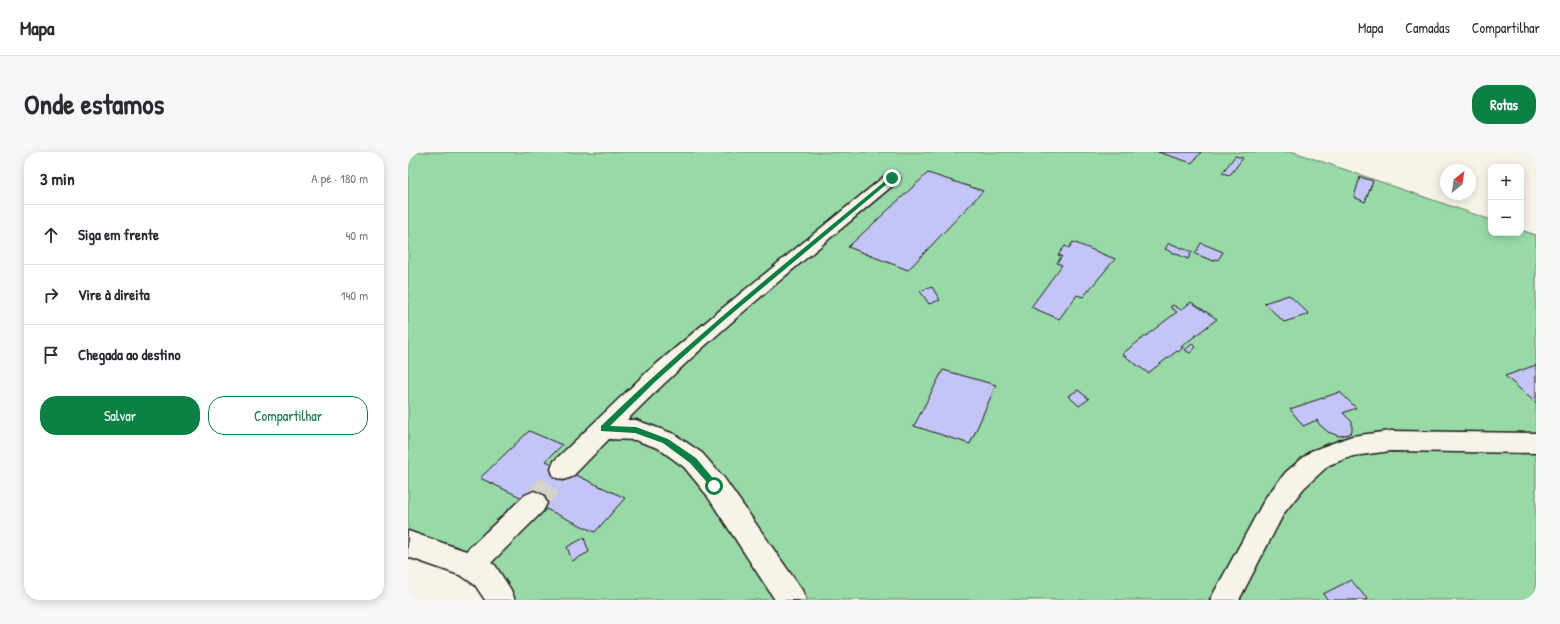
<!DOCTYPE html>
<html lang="pt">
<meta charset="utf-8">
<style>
:root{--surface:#fff;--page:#f7f7f7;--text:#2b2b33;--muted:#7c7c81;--line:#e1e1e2;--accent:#0b8043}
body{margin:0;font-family:"Patrick Hand",sans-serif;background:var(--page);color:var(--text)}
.controls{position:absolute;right:12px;top:12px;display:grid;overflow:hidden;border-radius:8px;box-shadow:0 2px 10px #0003}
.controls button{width:36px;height:36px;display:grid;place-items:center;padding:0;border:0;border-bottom:1px solid var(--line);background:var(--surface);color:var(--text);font:20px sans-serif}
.compass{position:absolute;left:1032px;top:12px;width:36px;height:36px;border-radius:50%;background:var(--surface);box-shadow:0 2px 10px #0003;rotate:30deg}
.stop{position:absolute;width:12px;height:12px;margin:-9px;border:3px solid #0b8043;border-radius:50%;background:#fff}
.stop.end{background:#0b8043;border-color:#fff;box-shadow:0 1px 4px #0008}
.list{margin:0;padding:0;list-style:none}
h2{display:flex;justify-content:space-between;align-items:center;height:52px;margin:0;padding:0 16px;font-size:17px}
h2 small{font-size:13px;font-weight:400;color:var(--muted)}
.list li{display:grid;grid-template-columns:26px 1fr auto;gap:12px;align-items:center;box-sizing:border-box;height:60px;padding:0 16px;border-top:1px solid var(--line)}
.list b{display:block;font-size:15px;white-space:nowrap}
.list em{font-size:13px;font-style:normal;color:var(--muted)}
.actions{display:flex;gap:8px;padding:12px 16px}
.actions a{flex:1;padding:9px 0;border:1px solid var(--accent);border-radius:16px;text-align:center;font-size:14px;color:var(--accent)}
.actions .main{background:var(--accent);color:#fff}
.icon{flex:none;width:22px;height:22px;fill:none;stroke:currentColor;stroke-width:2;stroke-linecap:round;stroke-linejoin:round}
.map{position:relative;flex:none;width:1128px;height:448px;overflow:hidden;border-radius:16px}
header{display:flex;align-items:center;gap:24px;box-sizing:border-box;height:56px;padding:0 20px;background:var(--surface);border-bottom:1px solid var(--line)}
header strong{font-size:19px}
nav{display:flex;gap:22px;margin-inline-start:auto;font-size:14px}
.intro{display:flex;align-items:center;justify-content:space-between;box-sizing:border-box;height:96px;padding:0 24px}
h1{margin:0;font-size:28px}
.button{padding:10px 18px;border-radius:16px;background:var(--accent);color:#fff;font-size:14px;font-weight:700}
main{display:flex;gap:24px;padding:0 24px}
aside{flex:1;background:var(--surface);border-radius:16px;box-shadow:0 2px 10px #0003}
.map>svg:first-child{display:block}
</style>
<header>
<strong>Mapa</strong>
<nav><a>Mapa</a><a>Camadas</a><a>Compartilhar</a></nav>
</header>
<div class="intro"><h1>Onde estamos</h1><a class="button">Rotas</a></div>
<main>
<aside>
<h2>3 min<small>A pé · 180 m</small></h2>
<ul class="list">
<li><svg class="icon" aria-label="ahead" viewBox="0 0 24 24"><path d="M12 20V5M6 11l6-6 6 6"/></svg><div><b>Siga em frente</b></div><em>40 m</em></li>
<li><svg class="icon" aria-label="right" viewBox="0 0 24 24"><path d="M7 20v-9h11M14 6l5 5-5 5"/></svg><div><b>Vire à direita</b></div><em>140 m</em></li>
<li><svg class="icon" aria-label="arrive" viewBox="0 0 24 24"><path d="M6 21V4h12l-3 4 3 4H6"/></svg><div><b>Chegada ao destino</b></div></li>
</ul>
<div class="actions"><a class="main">Salvar</a><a>Compartilhar</a></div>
</aside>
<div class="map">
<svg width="1128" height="448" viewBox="0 0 1128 448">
<rect width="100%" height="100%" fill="#f7f3e8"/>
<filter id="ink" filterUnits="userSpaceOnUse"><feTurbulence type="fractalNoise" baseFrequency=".025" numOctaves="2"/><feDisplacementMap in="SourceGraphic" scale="8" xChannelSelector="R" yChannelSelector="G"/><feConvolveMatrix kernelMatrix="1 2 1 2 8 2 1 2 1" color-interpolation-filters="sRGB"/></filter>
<g filter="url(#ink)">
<path fill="#97daa6" stroke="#5a7b61" d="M0,0H886L1083,68V81H1113V78L1128,83V448H107L84,416L0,384Z"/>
<path fill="#c4c4f6" stroke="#1c1c1c" d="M750,0H793L784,11Z
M827,4L835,6L822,23L814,21Z
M520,21L575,39L500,118L440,95Z
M952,25L965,29L957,50L946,45Z
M665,90L707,107L675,145L669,143L651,167L623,155L654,113L649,111L654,104L650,103L657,94L661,96Z
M761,91L784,100L780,107L757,97Z
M793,91L815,100L810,108L807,107L806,109L787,102Z
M524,135L532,148L521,152L512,139Z
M881,143L901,162L876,170L856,151Z
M783,150L809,167L773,195L775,196L770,200L769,199L740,221L714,202L769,160L762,155L765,153L773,158Z
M784,192L788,195L782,201L777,198Z
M1128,213V251L1097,224Z
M535,218L588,233L562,292L506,274Z
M670,238L681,247L671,254L660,244Z
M932,240L948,256L935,261L944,270V279L941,282L931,284L920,280L911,272L909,268L895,274L882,257Z
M121,279L154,293L138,309L217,346L187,380L72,326Z
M176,386L181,400L164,409L159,395Z
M943,428L960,448H920L915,442Z"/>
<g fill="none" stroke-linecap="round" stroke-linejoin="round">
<path stroke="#d6d3c9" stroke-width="24" stroke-dasharray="24 12" stroke-linecap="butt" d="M126,351L155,317"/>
<g stroke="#1c1c1c" stroke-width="3">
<path id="minor" d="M484,21L490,23L492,26L490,29C398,107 304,182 219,268H228L266,282L294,301L316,326L394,438L398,448H367L298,342L276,315L250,296L227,288L201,287L164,325L155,328L146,325L143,317L146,309L238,221L305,164L478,23Z
M983,279L1128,281V301L983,299L945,304L921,313L896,336L876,361L831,448H802L858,345L878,320L903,299L944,284Z
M126,339L135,343L139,351L135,359L83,411L87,413L103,438L107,448H77L67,433L54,424L0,405V379L58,399L117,343Z"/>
</g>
<use href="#minor" fill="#f7f3e8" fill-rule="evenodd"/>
</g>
</g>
<path fill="#0b8043" d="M482,25L486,26L314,170L248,229L202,274L228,275L260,287L288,306L309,331V336H304L282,311L255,291L227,281L193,279V274C284,186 384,106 482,25Z"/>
</svg>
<div class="controls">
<button>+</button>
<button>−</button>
</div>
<svg class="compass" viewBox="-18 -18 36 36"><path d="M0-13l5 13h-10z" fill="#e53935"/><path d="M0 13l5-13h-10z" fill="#7c7c81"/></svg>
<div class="stop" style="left:306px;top:334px"></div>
<div class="stop end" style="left:484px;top:26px"></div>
</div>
</main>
